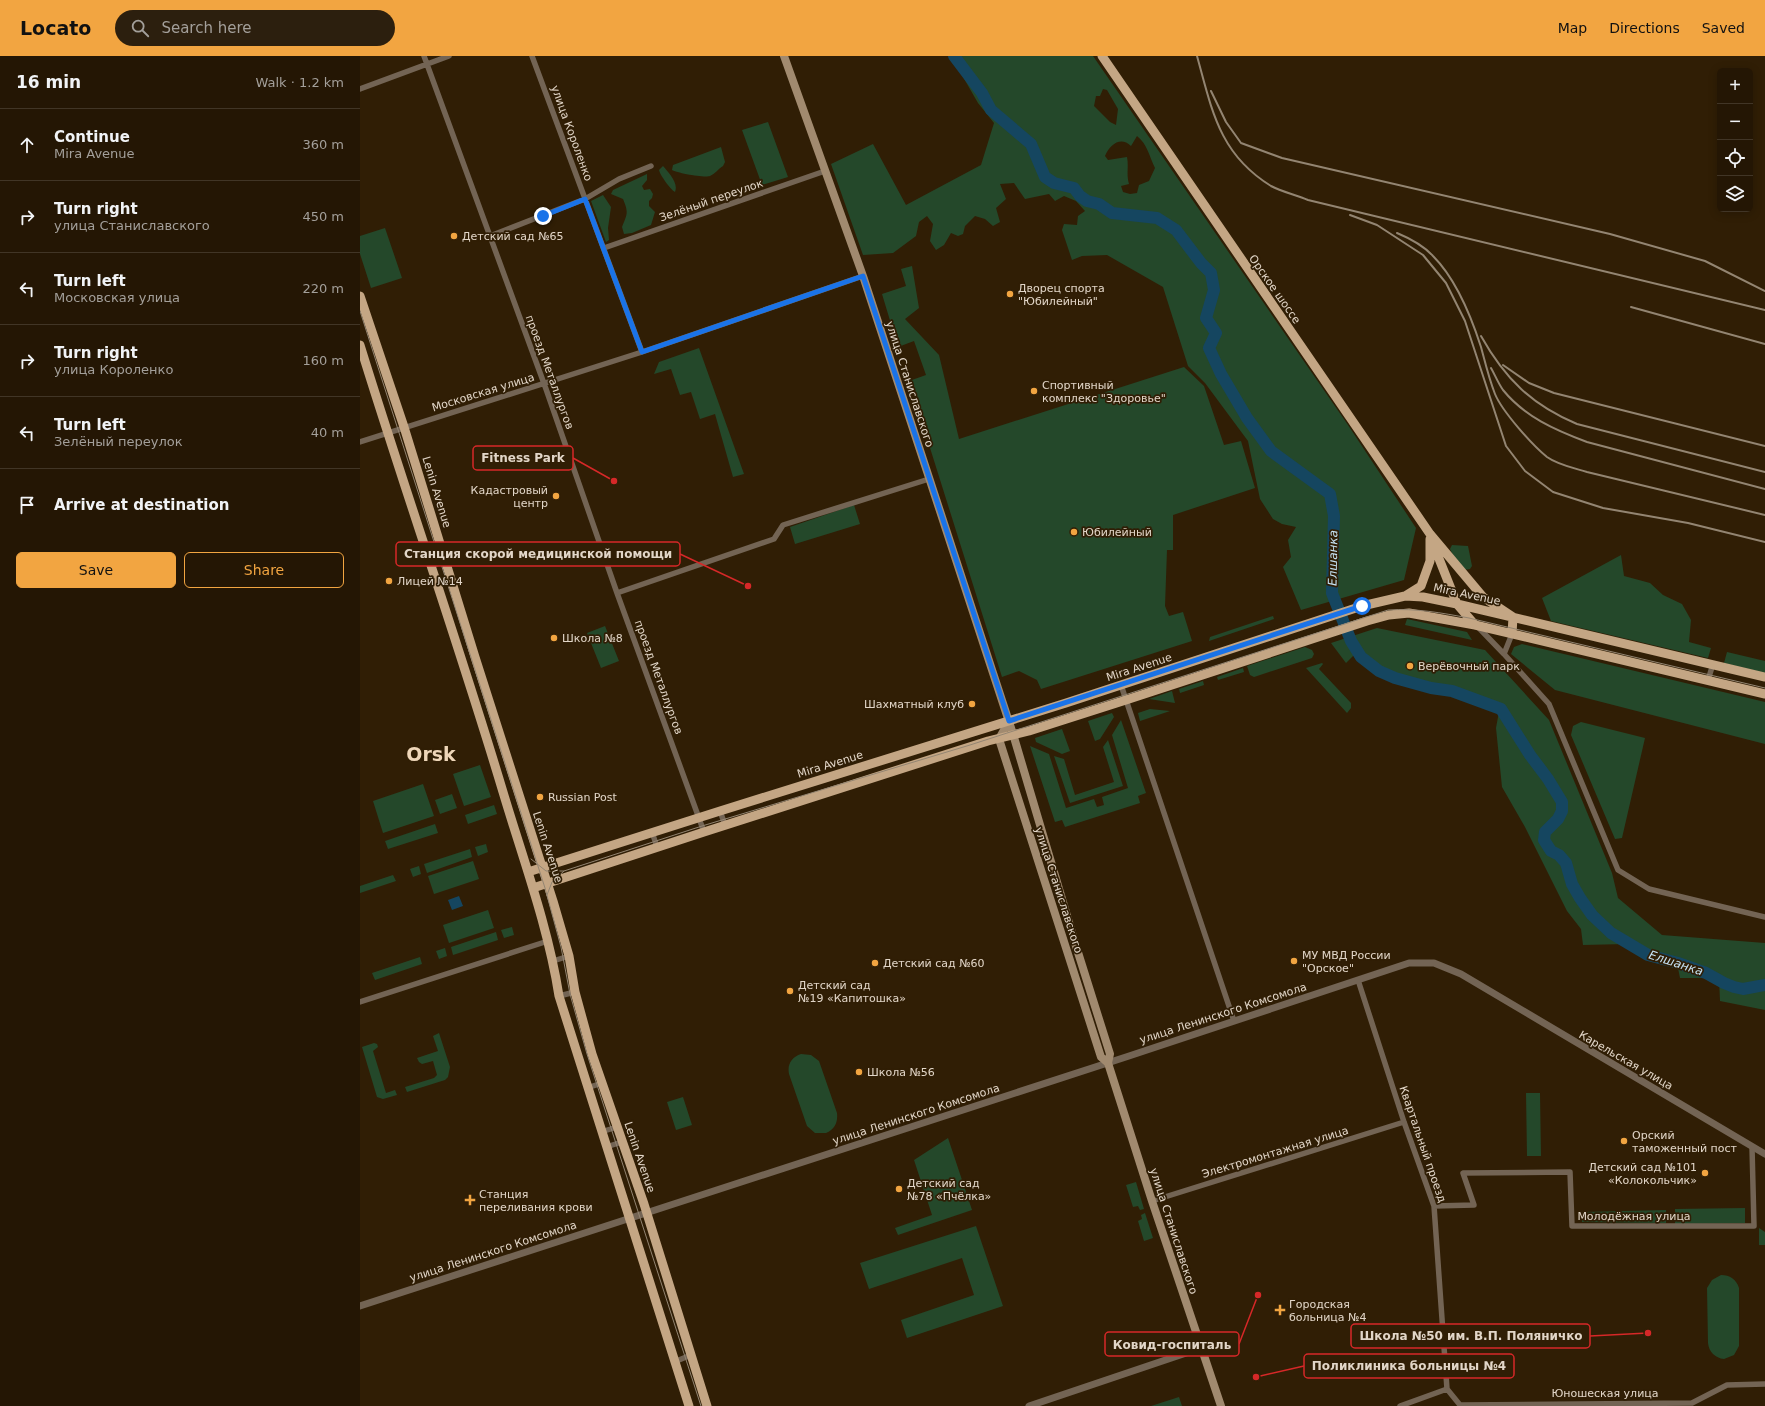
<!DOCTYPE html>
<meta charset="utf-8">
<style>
:root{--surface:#241604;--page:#2c1f0e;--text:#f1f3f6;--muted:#a39f9a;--line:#413526;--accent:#f2a541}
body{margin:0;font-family:"DejaVu Sans",sans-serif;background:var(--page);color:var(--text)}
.controls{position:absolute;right:12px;top:12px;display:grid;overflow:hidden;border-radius:6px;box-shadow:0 2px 10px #0003}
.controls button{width:36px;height:36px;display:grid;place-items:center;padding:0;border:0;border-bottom:1px solid var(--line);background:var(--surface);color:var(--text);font:20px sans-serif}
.stop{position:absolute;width:12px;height:12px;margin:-9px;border:3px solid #1a73e8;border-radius:50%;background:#fff}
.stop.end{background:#1a73e8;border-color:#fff;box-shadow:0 1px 4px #0008}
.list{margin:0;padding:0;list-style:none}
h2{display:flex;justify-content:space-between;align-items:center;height:52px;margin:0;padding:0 16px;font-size:17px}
h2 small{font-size:13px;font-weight:400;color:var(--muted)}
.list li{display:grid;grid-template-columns:26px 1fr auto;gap:12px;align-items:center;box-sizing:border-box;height:72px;padding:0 16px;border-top:1px solid var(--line)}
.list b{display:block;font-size:15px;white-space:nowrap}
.list p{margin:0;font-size:13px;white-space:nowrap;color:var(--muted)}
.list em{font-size:13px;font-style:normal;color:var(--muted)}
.actions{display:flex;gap:8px;padding:12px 16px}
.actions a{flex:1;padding:9px 0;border:1px solid var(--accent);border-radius:6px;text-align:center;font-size:14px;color:var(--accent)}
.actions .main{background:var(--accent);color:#111}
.icon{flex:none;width:22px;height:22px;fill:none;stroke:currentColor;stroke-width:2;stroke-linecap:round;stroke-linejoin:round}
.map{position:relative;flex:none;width:1405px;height:1350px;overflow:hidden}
header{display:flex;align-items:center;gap:24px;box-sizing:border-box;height:56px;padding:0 20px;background:var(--accent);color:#111}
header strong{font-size:19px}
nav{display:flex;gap:22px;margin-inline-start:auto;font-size:14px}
.search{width:280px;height:36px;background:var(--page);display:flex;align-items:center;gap:10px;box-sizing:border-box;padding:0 14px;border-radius:22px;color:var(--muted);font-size:15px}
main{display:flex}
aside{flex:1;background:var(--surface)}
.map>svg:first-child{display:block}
</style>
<header>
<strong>Locato</strong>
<div class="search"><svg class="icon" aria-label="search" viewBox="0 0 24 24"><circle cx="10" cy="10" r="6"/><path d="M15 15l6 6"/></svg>Search here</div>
<nav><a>Map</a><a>Directions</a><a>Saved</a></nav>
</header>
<main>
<aside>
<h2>16 min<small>Walk · 1.2 km</small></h2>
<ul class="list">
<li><svg class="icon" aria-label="ahead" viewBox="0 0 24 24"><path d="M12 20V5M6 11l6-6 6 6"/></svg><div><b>Continue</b><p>Mira Avenue</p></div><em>360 m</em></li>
<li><svg class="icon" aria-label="right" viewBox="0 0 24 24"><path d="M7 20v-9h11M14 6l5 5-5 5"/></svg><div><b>Turn right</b><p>улица Станиславского</p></div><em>450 m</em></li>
<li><svg class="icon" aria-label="left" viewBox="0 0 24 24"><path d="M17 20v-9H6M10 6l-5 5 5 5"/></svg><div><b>Turn left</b><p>Московская улица</p></div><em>220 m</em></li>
<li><svg class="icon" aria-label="right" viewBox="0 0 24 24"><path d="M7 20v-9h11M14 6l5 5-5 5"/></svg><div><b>Turn right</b><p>улица Короленко</p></div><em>160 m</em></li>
<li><svg class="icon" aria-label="left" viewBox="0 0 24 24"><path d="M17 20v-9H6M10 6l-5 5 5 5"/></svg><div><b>Turn left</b><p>Зелёный переулок</p></div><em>40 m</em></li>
<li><svg class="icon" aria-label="arrive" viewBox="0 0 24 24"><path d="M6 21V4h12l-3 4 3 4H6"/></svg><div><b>Arrive at destination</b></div></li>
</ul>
<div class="actions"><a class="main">Save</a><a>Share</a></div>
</aside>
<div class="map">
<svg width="1405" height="1350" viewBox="0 0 1405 1350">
<rect width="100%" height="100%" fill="#301e05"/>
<path fill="#24482a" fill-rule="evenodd" d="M591,0H733L988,369L1056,472L1044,524L941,554L923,511L931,501L928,484L936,471L922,468L913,463L900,443L888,385L845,327L828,310L803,231L747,199L722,200L712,204L702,174L704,168L717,169L718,160L725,155L716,145L704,140L695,145L689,138L665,143L654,127L640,128L646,143L636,152L640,166L633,170L625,163L615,160L605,170L603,178L598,180L591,177L584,189L576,194L570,185L573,168L567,160L559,166L556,180L533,197L503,199L471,108L513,88L546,149L621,109L634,67L618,47ZM743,33L747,34L758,53L756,69L750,66L734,50L736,40H740ZM777,80C788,89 789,100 795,112L789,125L779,129L777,137L770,138L763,136L761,130L769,128C766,118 769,111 767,101L748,104L745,100C750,88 761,80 771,90Z
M408,66L428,121L402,129L382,74Z
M361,91L365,106L363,110C358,113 355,118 350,120C344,122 317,117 312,114L313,109Z
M303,110C308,116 319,127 315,136C310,133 300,119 299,114Z
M287,118V124L282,130L284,134L290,133L293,138L292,142L289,145V150L295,156L291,169L272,177L264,178L262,171C267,158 269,157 263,143L251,138L253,134Z
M243,139L251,151L248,172L249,184L246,186L231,145Z
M25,172L42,222L11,232L0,198V180Z
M552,210L559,252L545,263L579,299L599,383L824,311L844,330L864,389L881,385L895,432L813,459V494H807L805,550L809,560L823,556L832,585L681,633L677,624L659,615L642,621L549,325L566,319L554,285L538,291L522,238L546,230L541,213Z
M339,292L384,418L373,421L355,358L340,363L331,336L320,339L311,313L294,318L299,306Z
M494,449L500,468L435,488L430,471Z
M1092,489L1108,490L1112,510L1110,513C1100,516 1094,501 1090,493Z
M1261,499L1264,520L1290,527L1303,539L1322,548L1331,564L1329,586L1351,592L1348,602L1191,565L1182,542Z
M913,560L914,563L849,585L850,581Z
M1047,563L1107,576L1112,584L1045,569Z
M245,570L259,605L241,612L227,577Z
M1017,572L1125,594L1189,664L1252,817L1258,842L1302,879L1405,887V954L1360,945L1359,922H1320L1316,902L1266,888L1223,889L1221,873L1207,855L1165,771L1142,731L1136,672L1140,650L1130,647L1106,636L1074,629L1031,617L995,598L986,607L971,587Z
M1162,588L1405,646V688L1195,634L1151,598L1154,591Z
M945,591L952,594L954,598L952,602L894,621L890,619L887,610Z
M1367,596L1405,605V617L1364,607Z
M962,607L963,608L959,613L991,647V652L987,657L946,612Z
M883,612L884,616L858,624L857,621Z
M843,625L844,629L820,637L819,633Z
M812,635L815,647L789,643Z
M790,653L810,655L780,665L778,657Z
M752,657L754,661L740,683L735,685L728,665Z
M761,664L786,737L778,740L780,747L705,771L702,764L695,766L670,690L689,698L706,752L734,743L737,751L744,749L742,741L768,732L752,679Z
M1221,666L1285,682L1262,782L1255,783L1211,679L1213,670Z
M702,673L710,695L702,698L676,686L675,682Z
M748,684L763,730L710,747L694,700L704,703L715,739L754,726L743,691Z
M120,709L131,741L104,750L93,718Z
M63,728L74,760L23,777L13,745Z
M92,738L97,752L80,758L75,744Z
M134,749L137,758L108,768L105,759Z
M75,768L78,777L28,793L25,785Z
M126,788L128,796L118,800L115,791Z
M110,793L112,801L67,817L64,808Z
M113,805L119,823L74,838L68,820Z
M59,810L61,818L53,821L50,813Z
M33,819L36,825L0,837V830Z
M128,854L134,872L89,887L83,869Z
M152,871L154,879L144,882L141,874Z
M136,876L138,884L93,899L91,891Z
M85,892L87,900L79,903L76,895Z
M60,901L62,908L15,924L12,917Z
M79,977L90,1011L88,1021L85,1024L47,1036L45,1031L74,1022L77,1019L73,1005L62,1008L59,1006L57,1002L78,995L73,980Z
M14,987L17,988L18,991L13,995L26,1037L35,1034L37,1039L23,1043L17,1041L2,991Z
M441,998L451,999L459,1005L477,1057C478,1066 475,1073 466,1077H455L447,1070L429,1018C427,1008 432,1001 441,998Z
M1166,1037H1180L1181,1100H1167Z
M323,1041L332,1069L316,1074L307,1046Z
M588,1082L612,1154L538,1179L535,1172L572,1159L554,1104Z
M776,1126L784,1153L780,1154L778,1150L773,1151L766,1129Z
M1385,1152V1167L1315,1168V1153Z
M1306,1154V1167L1222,1166V1156Z
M785,1157L793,1182L784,1185L778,1165L782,1163L781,1159Z
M616,1170L643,1250L547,1282L541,1264L614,1239L602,1202L509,1233L500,1207Z
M1399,1172L1405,1176V1189H1399Z
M1361,1219C1370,1219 1376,1223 1379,1232V1290L1374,1299L1364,1303C1355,1302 1349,1296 1348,1287L1347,1232L1352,1224Z
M819,1341L822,1350H791Z"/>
<path fill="#154660" d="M99,840L103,850L92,854L88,844Z"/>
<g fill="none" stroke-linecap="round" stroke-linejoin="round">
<path stroke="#154660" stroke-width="12" d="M594,0L622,37L631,54L671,88L685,121L694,127L714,132L720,140L727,145L739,148L752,157L797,162L816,174L841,207L851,217L854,234L846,262L856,277L849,292L861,318L887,362L911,395L970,438L974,460L972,537L991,585L1001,601L1019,615L1035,622L1071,632L1092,635L1141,653L1170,699L1188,723L1202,746V755L1198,763L1185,776L1184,784L1191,795L1199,799L1206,807L1212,828L1220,842L1232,859L1251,877L1288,899L1318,907L1346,917L1364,927L1374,931L1383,933L1405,929"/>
<path stroke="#736454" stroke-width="5.5" d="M64,0L186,333L257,537L344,776
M172,0L282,296
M0,33L89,0
M130,180L225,143L259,123L291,110
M244,192L465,115
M0,386L282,296L503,220
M71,510L85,505
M257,537L414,483L423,469L569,423
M1117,570L1144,598L1189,648L1258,814L1289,833L1405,861
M1144,598L1152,578
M1348,624L1353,608
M761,629L874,965
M360,755L365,769
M292,776L297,791
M193,905L209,900
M998,924L1044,1066L1074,1150L1087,1333L1040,1350
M199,940L215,936
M0,946L188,885
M227,1032L242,1027
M241,1076L257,1071
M246,1091L262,1086
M792,1145L1044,1066
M1074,1150L1114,1149L1103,1117L1210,1116L1212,1170H1394L1392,1091
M314,1306L331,1299
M1087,1333L1100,1349L1332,1347L1367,1329L1405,1328"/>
<path stroke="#736454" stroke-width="7" d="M0,1250L769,1000L1049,907H1074L1101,918L1405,1098
M669,1350L841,1292"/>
<path stroke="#a18a6f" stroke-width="8" d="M424,0L503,220L653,678L716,890L750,998L748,1007L792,1145L861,1350
M649,665L639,683L741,1001L748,1007"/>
<path stroke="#c4a684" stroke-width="9" d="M742,0L1070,478L1123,541L1153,561L1152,578
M0,240L44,371L115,601L193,845L209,900L215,936L232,998L284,1148L347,1350
M0,289C46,438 98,586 143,736C163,803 188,870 199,940L329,1350
M1072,485L1097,548L1115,569
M1045,540L1061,530L1070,505V483
M168,816L360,755L706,647L1002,550L1045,540L1063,541L1097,548L1405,621
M173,832L344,776L628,685L669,675L766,644L1007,565L1029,559L1049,557L1115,569L1405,638"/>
<path stroke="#938572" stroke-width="1" d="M0,255L185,832L201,891L210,938L227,998L341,1350
M171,803L186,815H204L342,770L610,689L1028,554C1056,552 1082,557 1109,562L1405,632
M187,839L192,826L204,815"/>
<path stroke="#938572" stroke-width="2" d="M837,0C852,54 859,98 911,130C922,136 937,139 948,144L1405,254
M851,35L866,66L881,87L922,102L1250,178L1345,205L1405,235
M990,159L1017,169L1063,199L1086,227L1105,265L1146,390L1165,415L1193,436L1243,452L1328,467L1405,486
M1037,177C1049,182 1064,190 1073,200C1096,223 1111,260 1121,291C1125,306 1129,323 1135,338C1142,355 1172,389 1187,401C1198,409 1214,412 1227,416L1405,459
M1271,251L1405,288
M1121,280C1145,323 1172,349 1217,368L1405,416
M1143,309L1169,327L1194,337L1405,390
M1131,312C1135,319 1138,327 1143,334C1165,361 1195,374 1227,386L1405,433"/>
</g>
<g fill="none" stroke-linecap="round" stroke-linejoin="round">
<path stroke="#1a73e8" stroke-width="5" d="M183,160L225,143L282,296L503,220L649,665L1002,550"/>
</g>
<g fill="#f2a541" stroke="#301e05" stroke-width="1.5">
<circle cx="94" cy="180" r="4"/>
<circle cx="650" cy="238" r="4"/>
<circle cx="674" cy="335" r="4"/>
<circle cx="196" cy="440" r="4"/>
<circle cx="714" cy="476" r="4"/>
<circle cx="29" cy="525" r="4"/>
<circle cx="194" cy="582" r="4"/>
<circle cx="1050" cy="610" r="4"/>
<circle cx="612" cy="648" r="4"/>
<circle cx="180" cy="741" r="4"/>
<circle cx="934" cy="905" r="4"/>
<circle cx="515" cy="907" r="4"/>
<circle cx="430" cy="935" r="4"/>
<circle cx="499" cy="1016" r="4"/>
<circle cx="1264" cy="1085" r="4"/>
<circle cx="1345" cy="1117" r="4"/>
<circle cx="539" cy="1133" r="4"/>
<path d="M108 1138h4v4h4v4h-4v4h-4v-4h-4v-4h4z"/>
<path d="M918 1248h4v4h4v4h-4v4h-4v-4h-4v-4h4z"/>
</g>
<g text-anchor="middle" stroke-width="3.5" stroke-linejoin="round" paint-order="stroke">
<g font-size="11" fill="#e2d6c8" stroke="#301e05">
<text transform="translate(212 77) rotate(70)" y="4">улица Короленко</text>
<text transform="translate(351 144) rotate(-19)" y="4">Зелёный переулок</text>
<text transform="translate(915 233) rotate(55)" y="4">Орское шоссе</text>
<text transform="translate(190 316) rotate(70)" y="4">проезд Металлургов</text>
<text transform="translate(550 328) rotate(72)" y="4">улица Станиславского</text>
<text transform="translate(123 336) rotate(-17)" y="4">Московская улица</text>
<text transform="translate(77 436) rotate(73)" y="4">Lenin Avenue</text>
<text transform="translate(1107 538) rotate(12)" y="4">Mira Avenue</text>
<text transform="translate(779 611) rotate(-18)" y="4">Mira Avenue</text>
<text transform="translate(299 621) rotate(70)" y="4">проезд Металлургов</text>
<text transform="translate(470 708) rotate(-17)" y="4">Mira Avenue</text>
<text transform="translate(188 791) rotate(72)" y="4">Lenin Avenue</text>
<text transform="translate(699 834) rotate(72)" y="4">улица Станиславского</text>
<text transform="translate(863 957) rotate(-18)" y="4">улица Ленинского Комсомола</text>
<text transform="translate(1266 1004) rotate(30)" y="4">Карельская улица</text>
<text transform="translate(556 1058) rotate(-18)" y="4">улица Ленинского Комсомола</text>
<text transform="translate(1063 1088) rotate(71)" y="4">Квартальный проезд</text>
<text transform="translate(915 1096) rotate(-17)" y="4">Электромонтажная улица</text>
<text transform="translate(280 1101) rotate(71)" y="4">Lenin Avenue</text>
<text x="1274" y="1164">Молодёжная улица</text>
<text transform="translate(814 1175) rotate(72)" y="4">улица Станиславского</text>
<text transform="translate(133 1195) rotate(-18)" y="4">улица Ленинского Комсомола</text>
<text x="1245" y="1341">Юношеская улица</text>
</g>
<g font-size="11" fill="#e2d6c8" stroke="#301e05" text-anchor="start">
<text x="102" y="184">Детский сад №65</text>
<text x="658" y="236">Дворец спорта<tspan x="658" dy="13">"Юбилейный"</tspan></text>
<text x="682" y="333">Спортивный<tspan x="682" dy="13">комплекс "Здоровье"</tspan></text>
<text x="188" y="438" text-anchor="end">Кадастровый<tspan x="188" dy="13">центр</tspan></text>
<text x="722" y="480">Юбилейный</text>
<text x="37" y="529">Лицей №14</text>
<text x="202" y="586">Школа №8</text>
<text x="1058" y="614">Верёвочный парк</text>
<text x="604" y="652" text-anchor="end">Шахматный клуб</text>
<text x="188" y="745">Russian Post</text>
<text x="942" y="903">МУ МВД России<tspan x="942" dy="13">"Орское"</tspan></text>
<text x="523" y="911">Детский сад №60</text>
<text x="438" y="933">Детский сад<tspan x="438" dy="13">№19 «Капитошка»</tspan></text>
<text x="507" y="1020">Школа №56</text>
<text x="1272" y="1083">Орский<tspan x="1272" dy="13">таможенный пост</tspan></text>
<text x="1337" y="1115" text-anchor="end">Детский сад №101<tspan x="1337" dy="13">«Колокольчик»</tspan></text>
<text x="547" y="1131">Детский сад<tspan x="547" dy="13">№78 «Пчёлка»</tspan></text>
<text x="119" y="1142">Станция<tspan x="119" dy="13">переливания крови</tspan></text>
<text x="929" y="1252">Городская<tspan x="929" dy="13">больница №4</tspan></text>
</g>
<g font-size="12" font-style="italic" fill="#c5e2f4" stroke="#301e05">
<text transform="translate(973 502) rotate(-89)" y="4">Елшанка</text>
<text transform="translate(1316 907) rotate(18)" y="4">Елшанка</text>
</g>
<g font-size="19" font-weight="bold" fill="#eed6b9" stroke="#301e05">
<text x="71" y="705">Orsk</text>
</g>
</g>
<path fill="none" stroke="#d62828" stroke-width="1.5" d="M254 425L213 402M388 530L320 498M1288 1277L1230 1280M898 1239L879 1288M896 1321L944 1310"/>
<g fill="#d62828" stroke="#301e05" stroke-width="1.5">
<circle cx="254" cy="425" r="4"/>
<circle cx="388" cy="530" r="4"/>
<circle cx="1288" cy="1277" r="4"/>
<circle cx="898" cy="1239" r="4"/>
<circle cx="896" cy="1321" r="4"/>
</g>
<g fill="#301e05" stroke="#d62828" stroke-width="1.5">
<rect x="113" y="390" width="100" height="24" rx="4"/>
<rect x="36" y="486" width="284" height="24" rx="4"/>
<rect x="991" y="1268" width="239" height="24" rx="4"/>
<rect x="745" y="1276" width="134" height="24" rx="4"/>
<rect x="944" y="1298" width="210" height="24" rx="4"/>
</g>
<g font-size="12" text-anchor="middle" font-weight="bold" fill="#e2d6c8">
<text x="163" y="406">Fitness Park</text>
<text x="178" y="502">Станция скорой медицинской помощи</text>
<text x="1111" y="1284">Школа №50 им. В.П. Поляничко</text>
<text x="812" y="1293">Ковид-госпиталь</text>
<text x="1049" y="1314">Поликлиника больницы №4</text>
</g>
</svg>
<div class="controls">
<button>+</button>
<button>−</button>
<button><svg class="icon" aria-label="locate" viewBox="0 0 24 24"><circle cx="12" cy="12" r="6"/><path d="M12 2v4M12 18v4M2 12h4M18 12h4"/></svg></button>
<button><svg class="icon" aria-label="layers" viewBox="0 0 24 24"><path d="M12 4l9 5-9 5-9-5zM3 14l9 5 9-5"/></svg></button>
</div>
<div class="stop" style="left:1002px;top:550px"></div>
<div class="stop end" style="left:183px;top:160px"></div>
</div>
</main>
